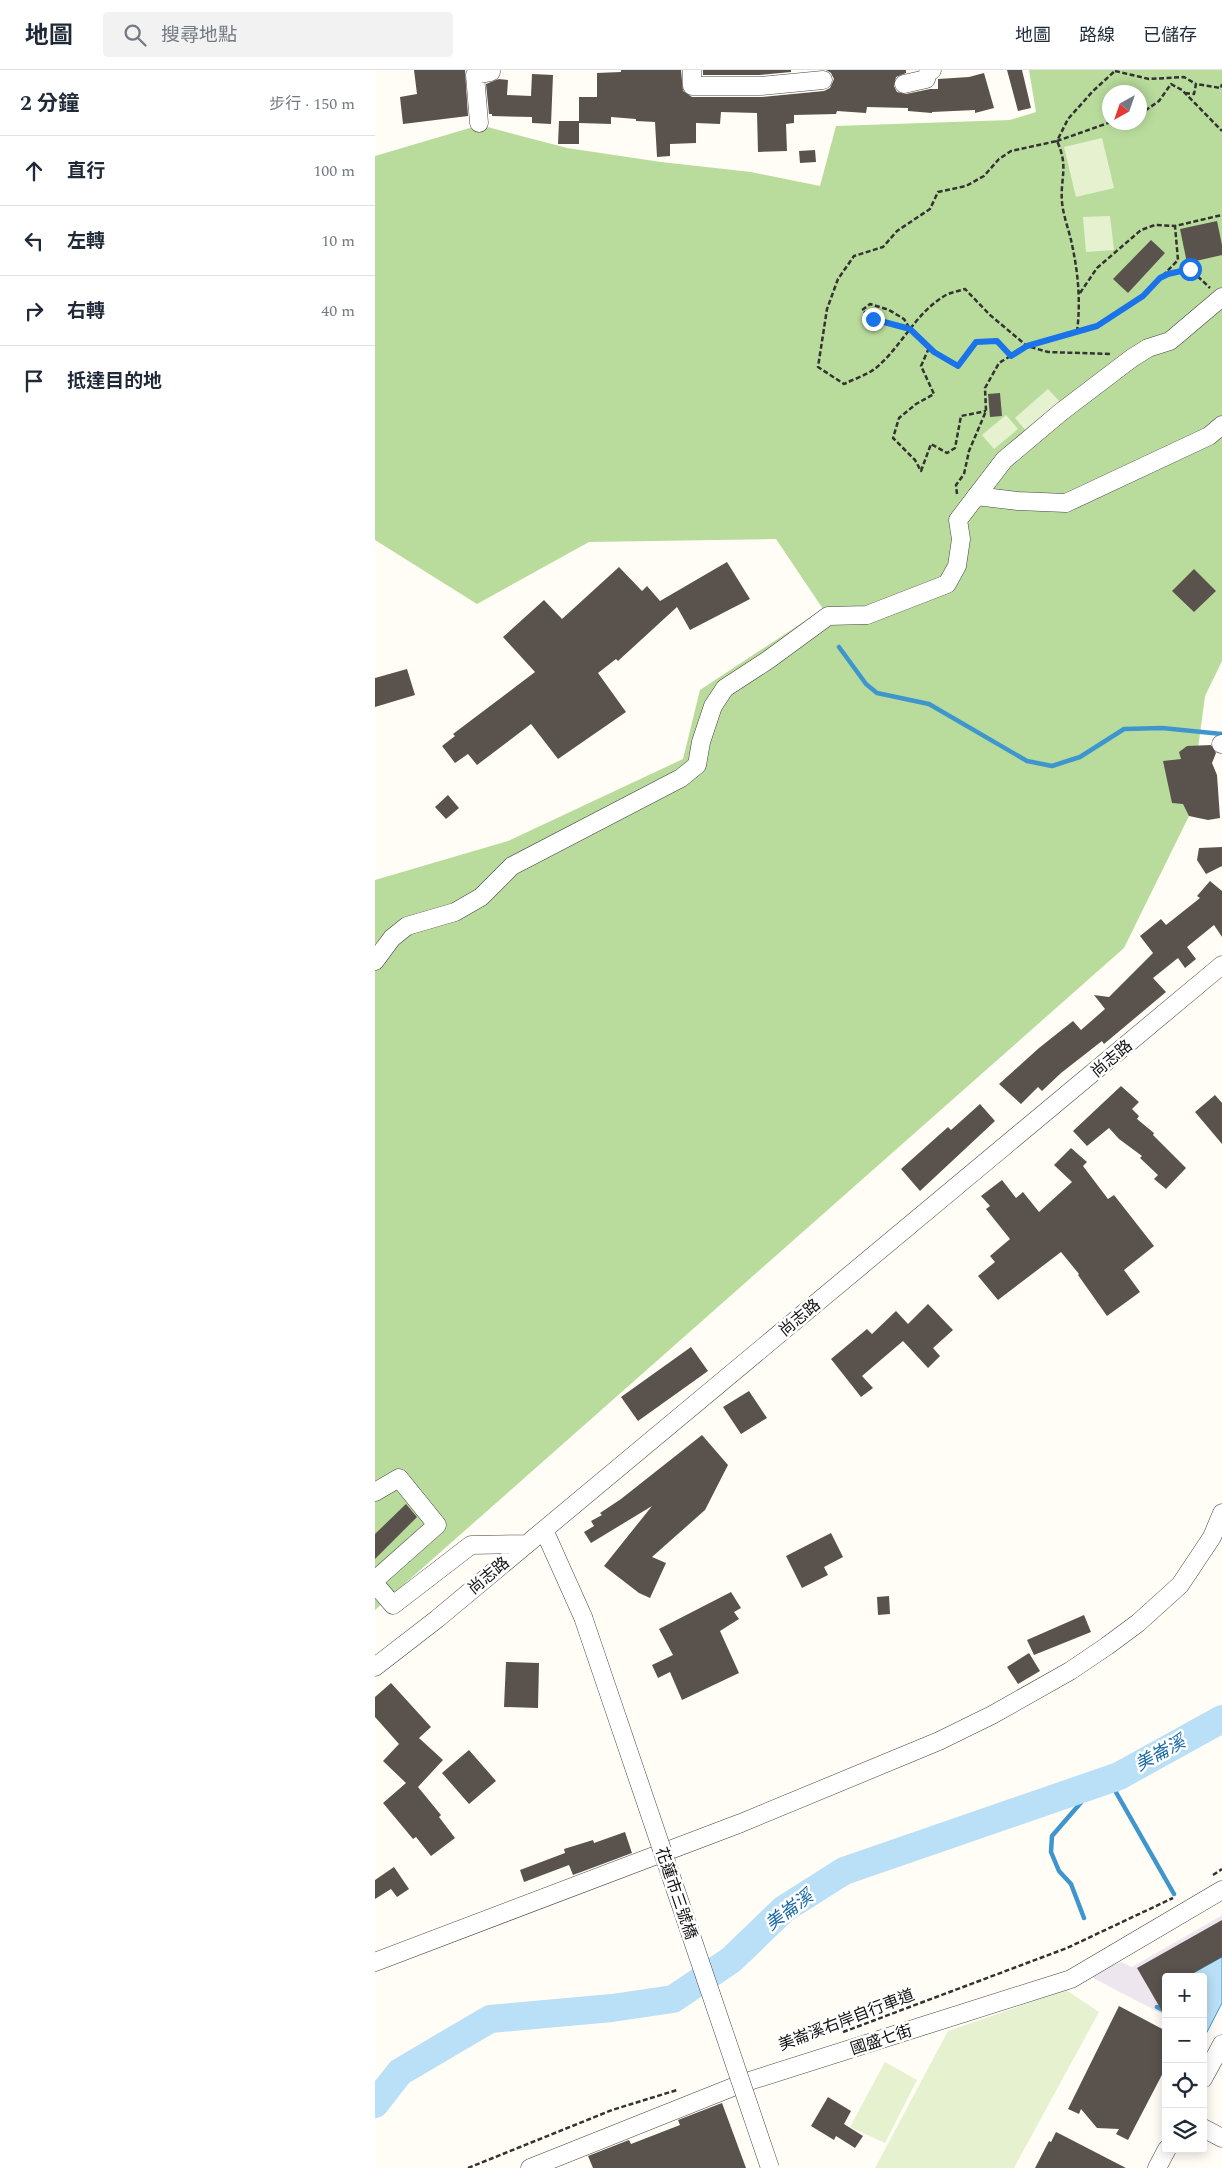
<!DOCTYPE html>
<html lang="zh-TW">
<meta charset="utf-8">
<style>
:root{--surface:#fff;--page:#f2f2f3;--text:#1f2937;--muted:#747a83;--line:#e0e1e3}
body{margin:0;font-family:Spectral,"Noto Sans TC",serif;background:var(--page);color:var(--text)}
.controls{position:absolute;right:15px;bottom:15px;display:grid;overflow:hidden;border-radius:5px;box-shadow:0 2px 12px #0003}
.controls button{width:45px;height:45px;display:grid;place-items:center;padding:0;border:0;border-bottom:1px solid var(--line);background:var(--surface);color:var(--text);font:25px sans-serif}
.compass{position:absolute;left:727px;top:15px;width:45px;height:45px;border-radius:50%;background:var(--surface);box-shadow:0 2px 12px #0003;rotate:220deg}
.stop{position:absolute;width:15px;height:15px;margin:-11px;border:4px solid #1a73e8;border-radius:50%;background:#fff}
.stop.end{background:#1a73e8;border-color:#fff;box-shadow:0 1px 5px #0008}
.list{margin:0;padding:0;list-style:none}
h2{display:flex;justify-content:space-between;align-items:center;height:65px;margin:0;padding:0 20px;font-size:21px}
h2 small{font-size:16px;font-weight:400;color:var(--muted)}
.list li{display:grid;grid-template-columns:32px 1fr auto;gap:15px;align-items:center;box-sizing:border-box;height:70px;padding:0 20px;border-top:1px solid var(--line)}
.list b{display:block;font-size:19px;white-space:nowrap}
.list em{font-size:16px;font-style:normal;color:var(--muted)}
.icon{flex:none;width:28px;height:28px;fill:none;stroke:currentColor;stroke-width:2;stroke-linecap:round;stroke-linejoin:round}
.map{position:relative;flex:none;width:847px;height:2098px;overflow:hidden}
header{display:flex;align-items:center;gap:30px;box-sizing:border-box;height:70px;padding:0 25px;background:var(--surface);border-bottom:1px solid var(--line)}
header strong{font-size:24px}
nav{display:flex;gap:28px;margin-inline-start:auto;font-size:18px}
.search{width:350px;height:45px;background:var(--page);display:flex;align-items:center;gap:12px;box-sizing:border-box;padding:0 18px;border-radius:5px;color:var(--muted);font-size:19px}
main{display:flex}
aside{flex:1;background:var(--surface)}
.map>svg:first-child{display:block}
</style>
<header>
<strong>地圖</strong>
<div class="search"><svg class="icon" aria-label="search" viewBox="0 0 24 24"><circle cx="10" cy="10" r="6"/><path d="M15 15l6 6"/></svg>搜尋地點</div>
<nav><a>地圖</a><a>路線</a><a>已儲存</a></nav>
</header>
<main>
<aside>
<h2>2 分鐘<small>步行 · 150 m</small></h2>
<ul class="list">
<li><svg class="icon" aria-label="ahead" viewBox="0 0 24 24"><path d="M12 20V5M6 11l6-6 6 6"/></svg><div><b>直行</b></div><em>100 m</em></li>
<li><svg class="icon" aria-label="left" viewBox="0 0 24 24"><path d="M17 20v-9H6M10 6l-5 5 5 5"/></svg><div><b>左轉</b></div><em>10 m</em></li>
<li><svg class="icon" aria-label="right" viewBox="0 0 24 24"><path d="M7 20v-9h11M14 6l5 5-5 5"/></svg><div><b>右轉</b></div><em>40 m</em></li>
<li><svg class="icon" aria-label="arrive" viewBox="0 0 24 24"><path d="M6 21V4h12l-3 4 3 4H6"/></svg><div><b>抵達目的地</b></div></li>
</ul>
</aside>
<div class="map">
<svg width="847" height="2098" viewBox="0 0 847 2098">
<rect width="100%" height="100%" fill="#fffdf5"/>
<path fill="#eee6ef" d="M847,1840V1933L828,1965V1907H791V1946L718,1908L721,1903L746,1892L757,1897L846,1846Z"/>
<path fill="#b9dc9c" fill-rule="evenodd" d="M654,0H847V591L830,626L814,746L749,878L0,1540V810L133,771L308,689L325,620L448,539L401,469L214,472L102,534L0,470V86L105,55L192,78L286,92L376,102L445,116L461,56L635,50L661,42ZM734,22H764V52H734Z"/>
<path fill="#e6f2cf" d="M727,68L739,118L701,127L689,77Z
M735,146L739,180L711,182L708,147Z
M673,319L685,332L652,362L640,348Z
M631,345L643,359L619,379L607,365Z
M691,1920L724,1942L639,2098H500L573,1961Z
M510,1992L542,2010L510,2073L475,2057Z"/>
<path fill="#b9e0f7" stroke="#3f96cf" d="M847,1887V1933L830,1966L828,1965V1907L813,1906Z"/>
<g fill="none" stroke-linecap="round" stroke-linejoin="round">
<path stroke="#3f96cf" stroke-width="4.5" d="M464,577L491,614L502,623L554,634L652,691L677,696L705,687L749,659L787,658L847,664
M734,1710L799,1824
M709,1848L696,1814L684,1801L676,1782L677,1766L722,1714
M782,1937L790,1941"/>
<path stroke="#b9e0f7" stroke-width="28" d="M0,2034L25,2002L115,1949L237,1938L298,1929L356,1890L409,1839L469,1801L744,1706L847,1649"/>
</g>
<path fill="#5a524d" d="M39,0H90L93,46L28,54L25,27L42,24Z
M246,0H306L308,21L317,27H387L449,21L455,18L459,9L456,3L451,0H531V3L521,7L519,16L522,22L531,24L555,19H563V9L594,7L609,3L619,38L600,43V40L557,42V43L533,41V38L492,37L491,43L462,41L461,44L419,45V53L411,54L412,81L383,82L382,43L346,42L345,54L321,53V73L295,74V86L282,87L280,52L261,51V49L236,47V54L204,53V74H183L184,51H204V27H222V3L246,2Z
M328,0H416V2L385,5H328Z
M632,0H647L656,38L643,41Z
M157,4L178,5L176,54L157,53V47L117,46V44H114L111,14L124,9L133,10L132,25L156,26Z
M440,80L441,92L425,93L424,81Z
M842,151L847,175V185L812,193L805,159Z
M776,170L790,183L753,223L738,209Z
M625,323L627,346L615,347L613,324Z
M352,492L375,529L315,560L302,537L243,591L241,589L223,603L251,642L183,689L156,654L102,695L93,684L80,693L67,676L80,666L78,664L160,602L128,567L169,530L187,549L244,497L267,521L272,516L285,531Z
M819,499L841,521L819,542L797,521Z
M32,599L40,625L0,637V608Z
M836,675L841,683L837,693L842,705L845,748L833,750L814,746L808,734L797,733L788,691L806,689L804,682L812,676Z
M73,725L84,738L71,749L60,737Z
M847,777V796L831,804L822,790L824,778Z
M835,811L847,821V867L839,855L812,877L821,889L810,898L803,888L778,908L791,922L729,974L727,971L686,1003L667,1021L663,1017L646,1034L624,1014L664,978L698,951L706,960L730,939L719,925L734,927L778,883L765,866L786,849L791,855L825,828L822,826Z
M746,1016L764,1032L757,1039L764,1046L762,1049L779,1063L778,1065L811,1098L791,1119L779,1109L783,1105L765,1088L767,1086L744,1069L734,1058L712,1076L698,1061Z
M840,1025L847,1033V1074L820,1042Z
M605,1034L620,1051L545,1121L526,1099L573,1057L576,1060Z
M696,1078L712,1092L708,1096L733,1129L739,1125L779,1176L749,1200L765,1222L732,1246L703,1205L704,1204L686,1182L623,1230L603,1206L620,1192L615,1186L635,1169L611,1139L615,1136L606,1126L627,1110L641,1128L648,1122L664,1142L697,1112L679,1095Z
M553,1234L578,1260L558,1278L565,1286L553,1298L528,1271L487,1306L498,1318L486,1327L456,1289L492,1259L497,1264L521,1241L533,1254Z
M316,1277L333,1301L263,1351L246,1327Z
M374,1321L392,1348L366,1364L348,1337Z
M327,1365L353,1395L330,1440L277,1487L291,1493L275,1528L264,1523L229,1496L277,1436L216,1473L209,1462L219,1456L216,1451L227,1445L225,1443L246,1429Z
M31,1434L42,1447L0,1489V1464Z
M456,1463L468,1487L449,1497L453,1505L427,1518L411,1486Z
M356,1522L366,1538L359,1542L364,1549L345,1561L364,1603L307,1630L295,1602L283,1608L277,1595L298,1585L284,1559Z
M514,1526L515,1544L503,1545L502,1527Z
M709,1545L716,1562L659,1585L652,1570Z
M654,1583L665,1601L643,1614L632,1597Z
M131,1592L164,1593L163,1638L129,1637Z
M16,1613L56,1657L44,1668L68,1690L43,1717L66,1745L64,1747L80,1768L56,1786L41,1767L38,1769L8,1733L31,1713L8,1691L24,1674L0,1647V1627Z
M94,1680L121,1711L94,1734L67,1703Z
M250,1762L257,1783L198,1805L194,1795L149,1812L145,1800L190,1783L189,1779L218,1770L219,1773Z
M19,1797L34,1819L22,1827L16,1819L0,1829V1810Z
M847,1850V1887L813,1906L812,1903L806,1907H791V1948L762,1898Z
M744,1936L791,1961V1997L753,2070L741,2064L744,2059L722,2058L706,2039L704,2044L693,2039Z
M453,2027L476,2041L469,2054L488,2066L480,2078L461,2066L459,2070L436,2056Z
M347,2033L371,2098H218L213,2086L254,2070L256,2074L305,2055L303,2050Z
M681,2062L687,2065L751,2098H660L674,2071L676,2072Z"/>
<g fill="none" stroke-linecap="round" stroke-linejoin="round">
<g stroke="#444" stroke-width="19">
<path id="minor" d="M317,0V16H386L448,10
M529,14L551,9L553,3L557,0
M104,53L100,5L116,2L115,0
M601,426L643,431L691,433L834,366L847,355
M846,674H847
M0,891L17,868L32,856L80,842L106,827L137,796L306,708L322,695L326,672L338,636L350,618L393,590L453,546L492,545L572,514L582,496L586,469L583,450L629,390L686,342L757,288L773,278L795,271L847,227
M0,1422L24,1408L62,1455L0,1510
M169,1460L208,1547
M0,1514L18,1535L96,1475L149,1474
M0,1597L62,1549L847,895
M0,1892L366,1753L564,1671L617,1645L695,1601L732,1576L763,1553L805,1515L837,1467L847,1443
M828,2009L847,1974
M828,2058L847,2068
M155,2098L368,2013L696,1909L847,1820
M782,2098L792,2079"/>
</g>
<path stroke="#333" stroke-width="2.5" stroke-dasharray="5 2.5" stroke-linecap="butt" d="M740,1L774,9L809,7L821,14
M810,23L819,24L821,14L846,18L847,14
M764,45L784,31L796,14L807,20L847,61
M736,52L682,71L693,49L718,21L741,0
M789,206L815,199L835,218
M705,223L722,198L766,160L780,155L800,156
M535,259L499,249L487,240L495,234L514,240L529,249L535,259L554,278L583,296L601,272L622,271L637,286
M702,262C706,230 703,201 696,170C693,158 688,144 687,132C685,108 694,97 682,71L636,81L624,89L609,106L591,116L563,122L555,139L522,161L508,177L479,186L463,209L452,239L443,297L469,314C479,309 492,305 501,298C527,276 541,242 571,225C577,222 584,221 590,219L615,245L652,276L673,282L735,284
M554,278L546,296L559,324L541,334L524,348L518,368L540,390L546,401L556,374L572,383L580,378L586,346L611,341
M582,424L581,415L589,404L594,381L611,341L610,318L624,293L652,276L722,256L768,226L803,190L800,156L847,145
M838,1805L847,1799
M468,1962L692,1878L798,1828
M93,2098L237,2040L302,2020"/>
<use href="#minor" stroke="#fff" stroke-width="18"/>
<g stroke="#444" stroke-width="19" stroke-linecap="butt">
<path id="minor-bridge" d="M208,1547L395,2098"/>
</g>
<use href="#minor-bridge" stroke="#fff" stroke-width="18"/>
</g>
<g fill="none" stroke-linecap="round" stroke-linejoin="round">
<path stroke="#1a73e8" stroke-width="6" d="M498,249L535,259L559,282L583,296L601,272L622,271L636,286L652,276L722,256L768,226L785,208L793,204L815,199"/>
</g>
<g text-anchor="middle" stroke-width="5" stroke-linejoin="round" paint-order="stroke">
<g font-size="16" fill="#111" stroke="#fff">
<text transform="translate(736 988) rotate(-40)" y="6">尚志路</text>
<text transform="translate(424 1247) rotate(-40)" y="6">尚志路</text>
<text transform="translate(113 1505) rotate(-40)" y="6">尚志路</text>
<text transform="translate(302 1823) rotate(71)" y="6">花蓮市三號橋</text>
<text transform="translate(471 1949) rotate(-21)" y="6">美崙溪右岸自行車道</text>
<text transform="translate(506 1969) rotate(-18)" y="6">國盛七街</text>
</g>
<g font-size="18" font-style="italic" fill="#1768a6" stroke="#fff">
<text transform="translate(785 1683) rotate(-29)" y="6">美崙溪</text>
<text transform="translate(414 1840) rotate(-37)" y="6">美崙溪</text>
</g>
</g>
</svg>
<div class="controls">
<button>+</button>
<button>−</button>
<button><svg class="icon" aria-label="locate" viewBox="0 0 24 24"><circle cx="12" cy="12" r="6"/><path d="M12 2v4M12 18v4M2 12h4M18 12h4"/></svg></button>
<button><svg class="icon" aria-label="layers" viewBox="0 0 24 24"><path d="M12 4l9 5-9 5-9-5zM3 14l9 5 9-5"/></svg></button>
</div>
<svg class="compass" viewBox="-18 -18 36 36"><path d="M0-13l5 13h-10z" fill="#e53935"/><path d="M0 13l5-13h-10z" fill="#747a83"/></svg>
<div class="stop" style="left:815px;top:199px"></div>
<div class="stop end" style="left:498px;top:249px"></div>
</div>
</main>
